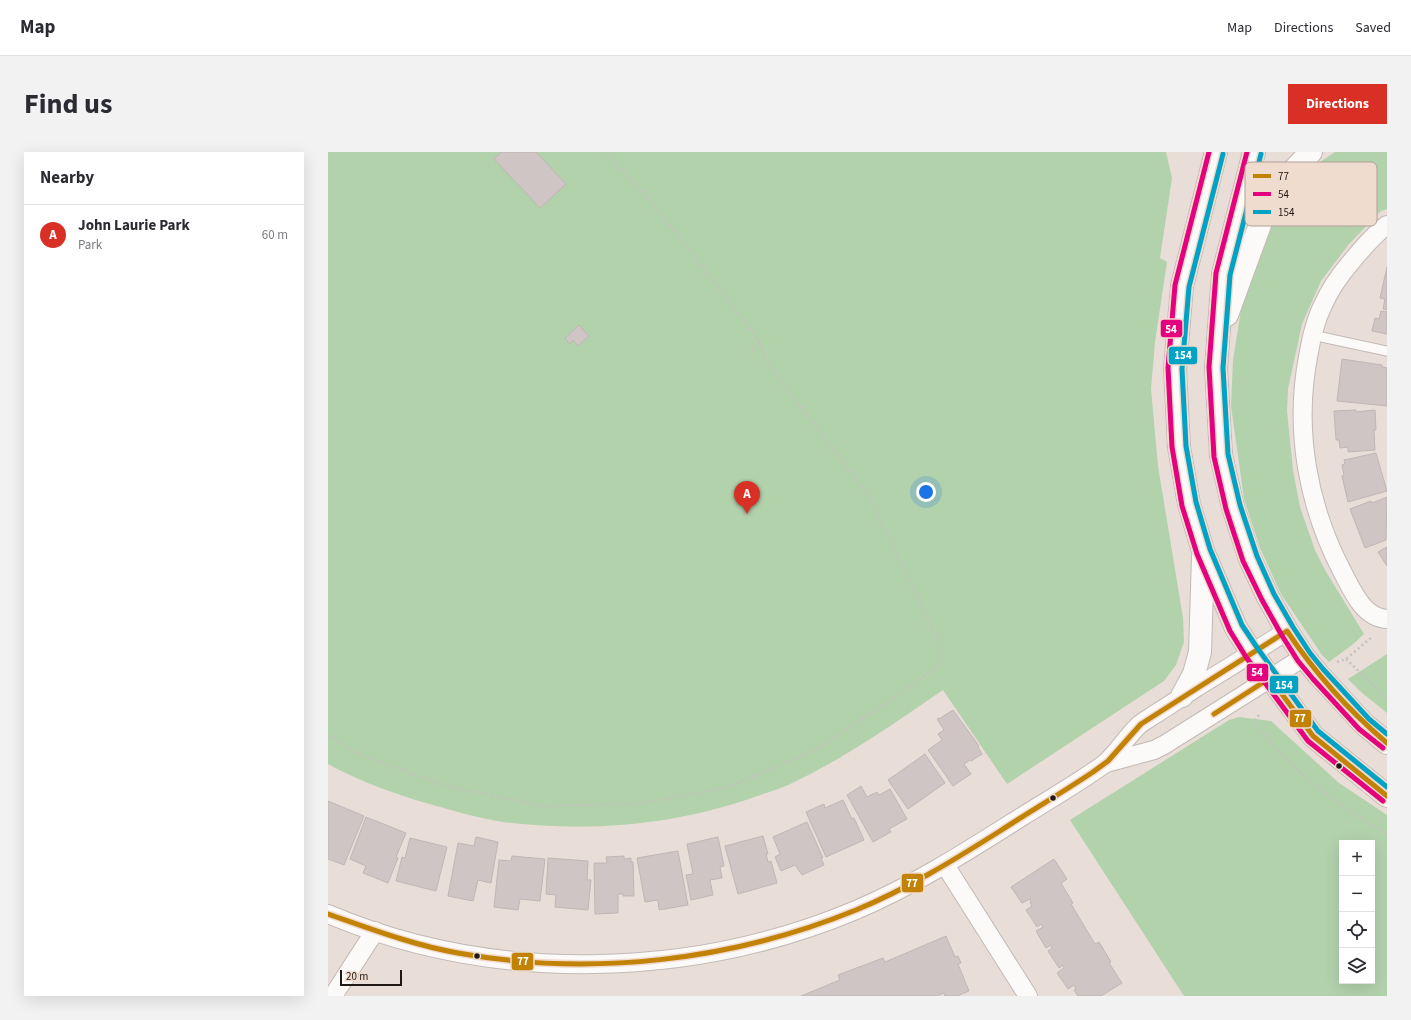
<!DOCTYPE html>
<meta charset="utf-8">
<style>
:root{--surface:#fff;--page:#f2f2f3;--text:#2b2b33;--muted:#7c7c81;--line:#e1e1e2;--accent:#d93025}
body{margin:0;font-family:"Source Sans 3",sans-serif;background:var(--page);color:var(--text)}
.controls{position:absolute;right:12px;bottom:12px;display:grid;overflow:hidden;border-radius:0px;box-shadow:0 4px 16px #0002}
.controls button{width:36px;height:36px;display:grid;place-items:center;padding:0;border:0;border-bottom:1px solid var(--line);background:var(--surface);color:var(--text);font:20px sans-serif}
.scale{position:absolute;left:12px;bottom:10px;width:62px;box-sizing:border-box;padding-left:4px;border:2px solid #1f1814;border-top:0;font-size:11px;line-height:14px;white-space:nowrap;color:#1f1814;-webkit-text-stroke:3px #f0dbcf;paint-order:stroke}
.you{position:absolute;left:598px;top:340px;width:14px;height:14px;margin:-10px;border:3px solid #fff;border-radius:50%;background:#1a73e8;box-shadow:0 0 0 6px #1a73e833}
.badge{display:grid;place-items:center;width:26px;height:26px;border-radius:50%;background:var(--accent);color:#fff;font-size:13px;font-weight:700}
.pin{position:absolute;translate:-50% -33px;filter:drop-shadow(0 1px 2px #0008)}
.pin::after{content:'';position:absolute;top:21px;width:14px;height:12px;background:inherit;clip-path:polygon(0 0,100% 0,50% 100%)}
.list{margin:0;padding:0;list-style:none}
h2{display:flex;justify-content:space-between;align-items:center;height:52px;margin:0;padding:0 16px;font-size:17px}
h2 small{font-size:13px;font-weight:400;color:var(--muted)}
.list li{display:grid;grid-template-columns:26px 1fr auto;gap:12px;align-items:center;box-sizing:border-box;height:60px;padding:0 16px;border-top:1px solid var(--line)}
.list b{display:block;font-size:15px;white-space:nowrap}
.list p{margin:0;font-size:13px;white-space:nowrap;color:var(--muted)}
.list em{font-size:13px;font-style:normal;color:var(--muted)}
.icon{flex:none;width:22px;height:22px;fill:none;stroke:currentColor;stroke-width:2;stroke-linecap:round;stroke-linejoin:round}
.map{position:relative;flex:none;width:1059px;height:844px;overflow:hidden;border-radius:0px}
header{display:flex;align-items:center;gap:24px;box-sizing:border-box;height:56px;padding:0 20px;background:var(--surface);border-bottom:1px solid var(--line)}
header strong{font-size:19px}
nav{display:flex;gap:22px;margin-inline-start:auto;font-size:14px}
.intro{display:flex;align-items:center;justify-content:space-between;box-sizing:border-box;height:96px;padding:0 24px}
h1{margin:0;font-size:28px}
.button{padding:10px 18px;border-radius:0px;background:var(--accent);color:#fff;font-size:14px;font-weight:700}
main{display:flex;gap:24px;padding:0 24px}
aside{flex:1;background:var(--surface);border-radius:0px;box-shadow:0 4px 16px #0002}
.map>svg:first-child{display:block}
</style>
<header>
<strong>Map</strong>
<nav><a>Map</a><a>Directions</a><a>Saved</a></nav>
</header>
<div class="intro"><h1>Find us</h1><a class="button">Directions</a></div>
<main>
<aside>
<h2>Nearby<small></small></h2>
<ul class="list">
<li><span class="badge">A</span><div><b>John Laurie Park</b><p>Park</p></div><em>60 m</em></li>
</ul>
</aside>
<div class="map">
<svg width="1059" height="844" viewBox="0 0 1059 844">
<rect width="100%" height="100%" fill="#e8ddd7"/>
<path fill="#b2d2ac" fill-rule="evenodd" d="M0,0H838L844,26L832,106L839,110L827,190L823,237L830,314L855,466L856,490L848,513L836,529L679,632L615,538C565,572 516,607 460,633C451,637 441,640 432,643C350,673 261,681 175,670C149,666 123,658 98,651C64,641 31,629 0,612Z
M1007,0H1059V57L1053,59L1021,92L993,129L974,172L960,237L959,259L965,318L972,355L987,398L997,418L1036,482L1024,493L1001,510L994,503L953,442L932,396L916,347L903,254L905,208L913,158L937,86L957,49L973,29L986,14Z
M1059,502V561L1033,540L1020,527Z
M911,565L943,569L1011,631L1059,663V844H856L742,668L901,568ZM1014,691H1044V829H1014Z"/>
<path fill="#cec5c4" stroke="#c0b6b5" d="M173,0H208L238,32L212,56L166,7Z
M1059,115V158L1055,157L1057,147L1052,146Z
M1053,159L1059,160V182L1044,179L1047,166L1051,167Z
M251,173L261,184L250,194L245,188L242,192L237,186Z
M1014,207L1054,213V215L1059,216V254L1009,249Z
M1028,258V260L1047,258L1048,278H1046L1047,298L1020,300V295L1012,296L1011,288H1008L1006,259Z
M1048,301L1059,339L1020,350L1014,324L1016,323L1014,313L1017,312L1016,308Z
M1059,345L1058,388L1037,396L1022,357L1043,349L1044,351Z
M1059,395V414L1050,400Z
M625,558L651,594L650,595L654,602L643,609L642,608L636,612L643,622L625,634L600,598L614,588L610,582L616,578L609,567L611,566V567Z
M597,602L617,631L580,657L560,628Z
M533,634L539,645L549,640L551,643L562,637L579,667L561,677L563,680L545,690L519,643Z
M515,648L524,667L526,666L536,688L498,705L478,660L496,652L497,656Z
M0,649L36,664L16,713L0,707Z
M38,665L78,681L68,705L70,706L60,731L35,721L38,714L22,707Z
M479,670L495,706H493L496,713L474,723L467,713L453,719L447,705L452,702L445,685Z
M435,684L440,702H438L440,710L443,709L449,731L410,742L397,694Z
M148,685L170,690L163,731L150,728L145,749L120,744L130,691L146,694Z
M390,685L396,714L392,715L394,726L382,728L385,743L363,748L358,723L365,722L359,692Z
M82,686L119,695L108,739L68,729L74,705L77,706Z
M350,699L360,753L331,758L330,748L317,750L309,706Z
M184,704L217,707L212,749L192,747L190,758L166,755L171,708L183,709Z
M296,704V707L303,706V710H305L306,744H295V742H290V761L267,762L266,711H279L278,705Z
M220,706L260,709L259,728H263L260,758L227,755L228,743L218,742Z
M726,707L739,727L733,731L745,751L743,752L767,792L771,790L783,810L781,811L794,831L773,844H750L746,838L748,837L746,833L740,837L729,821L736,816L735,813L731,816L720,799L724,796L723,793L718,796L708,779L715,775L713,772L709,775L698,758L704,754L702,750L703,749L702,747L694,751L683,735Z
M618,784L627,805L630,804L633,811L630,812L641,839L629,844H617L616,841L609,844H473L512,828L510,823L555,806L557,810Z"/>
<g fill="none" stroke-linecap="round" stroke-linejoin="round">
<g stroke="#c2bab5" stroke-width="11">
<path id="lane" d="M984,183L1059,199"/>
</g>
<g stroke="#c2bab5" stroke-width="20">
<path id="street" d="M1059,73C1045,83 1034,97 1023,110C1012,123 1002,137 995,153C987,169 983,187 980,205C966,279 980,355 1015,421C1025,440 1036,466 1059,467
M778,611L826,598L836,593L976,505
M617,713L700,844
M0,762C165,832 364,827 528,758C587,733 641,698 695,664C722,647 750,631 775,613C789,602 798,585 811,573C816,569 823,565 829,561C842,553 855,544 869,535C899,517 929,498 959,479
M5,844L47,779"/>
</g>
<g stroke="#c2bab5" stroke-width="24">
<path id="secondary" d="M888,0L854,134L847,217L851,295L861,352L875,399L908,476L924,501L985,584L1059,644
M926,0L895,122L888,216L893,303L905,355L922,407L940,445L959,479L976,505L990,522L1036,572L1059,591
M899,163L940,51L959,25L983,0
M854,544L866,522L872,500L875,405"/>
</g>
<path stroke="#c4c1be" stroke-width="2.5" stroke-dasharray="2 3" stroke-linecap="butt" d="M975,39L1026,79
M423,199L432,190
M1018,507L1059,546
M1009,510L1018,507L1045,484
M931,563L926,569C934,579 941,589 950,598C981,632 1020,659 1059,682
M0,583L30,602L119,634L214,654L308,652L398,636L485,599L554,554L611,513L610,487L540,343L438,209L432,190L366,104L324,51L277,0"/>
<use href="#lane" stroke="#fcfaf9" stroke-width="9"/>
<use href="#street" stroke="#fcfaf9" stroke-width="18"/>
<use href="#secondary" stroke="#fcfaf9" stroke-width="22"/>
<g stroke="#f0dbcf" stroke-width="8">
<path id="bus-1" d="M886,562L942,526L985,584L1059,644
M0,762C43,777 85,793 130,801C263,825 403,809 528,758C579,737 626,708 672,679C703,659 735,640 765,620L780,609L813,572L959,479C987,521 1020,558 1059,591"/>
</g>
<g stroke="#f0dbcf" stroke-width="8">
<path id="bus-2" d="M881,0L847,133L840,216L844,295L854,354L869,402L902,479L918,505L980,589L1055,649
M919,0L888,121L881,215L886,305L898,357L915,409L934,448L953,482L970,509L985,527L1031,577L1055,596"/>
</g>
<g stroke="#f0dbcf" stroke-width="8">
<path id="bus-3" d="M895,2L861,135L854,217L858,294L868,350L882,397L914,473L930,497L990,579L1059,635
M933,2L902,123L895,216L900,302L912,353L929,404L946,442L965,475L982,501L995,517L1041,567L1059,582"/>
</g>
<use href="#bus-1" stroke="#c18205" stroke-width="5"/>
<use href="#bus-2" stroke="#e5007d" stroke-width="5"/>
<use href="#bus-3" stroke="#02a2c5" stroke-width="5"/>
</g>
<g fill="#1f1814" stroke="#f0dbcf" stroke-width="1.5">
<circle cx="1011" cy="614" r="3.5"/>
<circle cx="725" cy="646" r="3.5"/>
<circle cx="149" cy="804" r="3.5"/>
</g>
<rect x="917" y="10" width="132" height="64" rx="6" fill="#f0dbcf" stroke="#b1a097" stroke-width="1"/>
<rect x="925" y="22" width="18" height="4" fill="#c18205"/>
<rect x="925" y="40" width="18" height="4" fill="#e5007d"/>
<rect x="925" y="58" width="18" height="4" fill="#02a2c5"/>
<g font-size="11" fill="#1f1814">
<text x="950" y="28">77</text>
<text x="950" y="46">54</text>
<text x="950" y="64">154</text>
</g>
<g stroke="#f0dbcf" stroke-width="1.5">
<rect x="832" y="167" width="23" height="19" rx="4" fill="#e5007d"/>
<rect x="840" y="194" width="30" height="19" rx="4" fill="#02a2c5"/>
<rect x="918" y="511" width="23" height="19" rx="4" fill="#e5007d"/>
<rect x="941" y="523" width="30" height="19" rx="4" fill="#02a2c5"/>
<rect x="961" y="557" width="23" height="19" rx="4" fill="#c18205"/>
<rect x="573" y="721" width="23" height="20" rx="4" fill="#c18205"/>
<rect x="183" y="800" width="23" height="19" rx="4" fill="#c18205"/>
</g>
<g font-size="11" text-anchor="middle" font-weight="bold" fill="#fff">
<text x="843" y="181">54</text>
<text x="855" y="207">154</text>
<text x="929" y="524">54</text>
<text x="956" y="537">154</text>
<text x="972" y="570">77</text>
<text x="584" y="735">77</text>
<text x="195" y="813">77</text>
</g>
</svg>
<div class="controls">
<button>+</button>
<button>−</button>
<button><svg class="icon" aria-label="locate" viewBox="0 0 24 24"><circle cx="12" cy="12" r="6"/><path d="M12 2v4M12 18v4M2 12h4M18 12h4"/></svg></button>
<button><svg class="icon" aria-label="layers" viewBox="0 0 24 24"><path d="M12 4l9 5-9 5-9-5zM3 14l9 5 9-5"/></svg></button>
</div>
<div class="scale">20 m</div>
<div class="you"></div>
<div class="pin badge" style="left:419px;top:362px">A</div>
</div>
</main>
